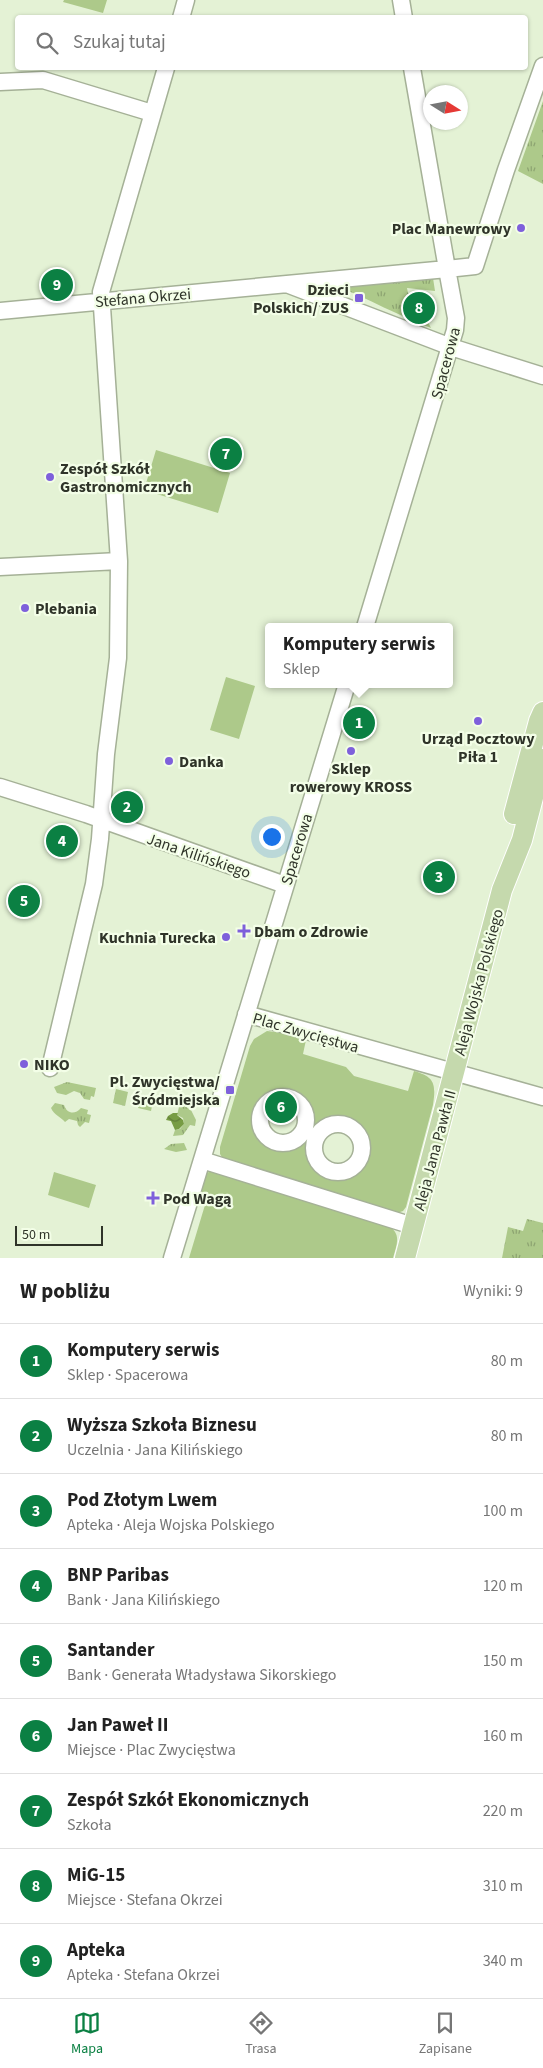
<!DOCTYPE html>
<html lang="pl">
<meta charset="utf-8">
<style>
:root{--surface:#fff;--page:#f6f6f6;--text:#222;--muted:#767676;--line:#e0e0e0;--accent:#0b8043}
body{margin:0;font-family:"Source Sans 3",sans-serif;background:var(--page);color:var(--text)}
.compass{position:absolute;left:423px;top:85px;width:45px;height:45px;border-radius:50%;background:var(--surface);box-shadow:0 1px 4px #0004;rotate:101deg}
.scale{position:absolute;left:15px;bottom:12px;width:88px;box-sizing:border-box;padding-left:5px;border:2px solid #2f3429;border-top:0;font-size:14px;line-height:18px;white-space:nowrap;color:#2f3429;-webkit-text-stroke:4px #f3fee7;paint-order:stroke}
.you{position:absolute;left:271px;top:836px;width:18px;height:18px;margin:-12px;border:4px solid #fff;border-radius:50%;background:#1a73e8;box-shadow:0 0 0 8px #1a73e833}
.badge{display:grid;place-items:center;width:32px;height:32px;border-radius:50%;background:var(--accent);color:#fff;font-size:16px;font-weight:700}
.pin{position:absolute;translate:-50% -50%;border:2px solid #fff;box-shadow:0 1px 5px #0006}
.popup{position:absolute;left:265px;top:623px;width:188px;height:65px;box-sizing:border-box;display:grid;place-content:center;border-radius:5px;background:var(--surface);filter:drop-shadow(0 1px 4px #0005);font-size:16px;white-space:nowrap;color:var(--muted)}
.popup b{font-size:19px;color:var(--text)}
.popup::after{content:'';position:absolute;left:50%;top:100%;margin-left:-10px;border:10px solid transparent;border-top-color:var(--surface)}
.list{margin:0;padding:0;list-style:none}
h2{display:flex;justify-content:space-between;align-items:center;height:65px;margin:0;padding:0 20px;font-size:21px}
h2 small{font-size:16px;font-weight:400;color:var(--muted)}
.list li{display:grid;grid-template-columns:32px 1fr auto;gap:15px;align-items:center;box-sizing:border-box;height:75px;padding:0 20px;border-top:1px solid var(--line)}
.list b{display:block;font-size:19px;white-space:nowrap}
.list p{margin:0;font-size:16px;white-space:nowrap;color:var(--muted)}
.list em{font-size:16px;font-style:normal;color:var(--muted)}
.icon{flex:none;width:28px;height:28px;fill:none;stroke:currentColor;stroke-width:2;stroke-linecap:round;stroke-linejoin:round}
.map{position:relative;flex:none;width:543px;height:1258px;overflow:hidden}
.search{position:absolute;background:var(--surface);box-shadow:0 1px 4px #0004;left:15px;right:15px;top:15px;height:55px;display:flex;align-items:center;gap:12px;box-sizing:border-box;padding:0 18px;border-radius:5px;color:var(--muted);font-size:19px}
.sheet{height:740px;background:var(--surface)}
nav{display:flex;justify-content:space-around;align-items:center;box-sizing:border-box;height:70px;border-top:1px solid var(--line);background:var(--surface);font-size:14px;color:var(--muted)}
nav a{display:grid;justify-items:center;gap:2px}
nav .on{color:var(--accent)}
.map>svg:first-child{display:block}
</style>
<div class="map">
<svg width="543" height="1258" viewBox="0 0 543 1258">
<defs>
<pattern id="grass-tufts" width="24" height="20" patternUnits="userSpaceOnUse" patternTransform="scale(1.25)"><rect width="24" height="20" fill="#adc98a"/><path d="M3 7l-1-3M5 7V3M7 7l1-3M15 17l-1-3M17 17v-4M19 17l1-3" fill="none" stroke="#8da471"/></pattern>
<pattern id="water-waves" width="16" height="10" patternUnits="userSpaceOnUse" patternTransform="scale(1.25)"><rect width="16" height="10" fill="#779c44"/><path d="M0 5q4-4 8 0t8 0" fill="none" stroke="#628039"/></pattern>
</defs>
<rect width="100%" height="100%" fill="#e4f2d5"/>
<path fill="url(#grass-tufts)" d="M543,101V184L518,171Z
M433,278L435,291L407,288L408,293L431,294L428,301L414,318L422,322H428L431,328C399,316 369,299 336,286Z
M67,1082L96,1088L94,1097L91,1096L90,1100L84,1099L80,1093L74,1091L66,1095L57,1093L54,1087Z
M116,1089L128,1092L125,1106L113,1103Z
M141,1095L154,1097L151,1111L138,1108Z
M55,1103L64,1105C67,1114 75,1115 81,1108L88,1110L87,1114L91,1115L89,1123L85,1122L80,1127L78,1125L77,1121L69,1119L65,1122C61,1117 54,1115 51,1108Z
M180,1103L191,1110L196,1120L195,1126L190,1125L183,1135L173,1136L175,1130L180,1129L184,1124L183,1118L177,1115Z
M184,1143L187,1150L176,1152L164,1149L171,1144Z
M527,1219L543,1223V1258H502L508,1227L523,1231Z"/>
<path fill="#adc98a" fill-rule="evenodd" d="M64,0H107L103,13L63,2Z
M156,450L230,473L218,513L144,490Z
M226,677L255,686L239,739L210,730Z
M267,1031L284,1033L306,1040L303,1054L346,1067L354,1076L408,1091L414,1071C435,1077 436,1084 433,1105L406,1207L403,1211L397,1213L223,1159L220,1154V1147L250,1046L254,1039ZM283,1096C299,1099 312,1112 305,1129C302,1135 297,1139 291,1142C259,1153 246,1101 283,1096ZM339,1124C373,1129 367,1176 335,1172C305,1169 308,1126 339,1124Z
M212,1171L387,1225C402,1233 397,1244 393,1258H189L208,1195L197,1197L206,1173Z
M54,1172L96,1185L89,1208L48,1195Z"/>
<path fill="url(#water-waves)" d="M173,1113H178L177,1115L183,1120L184,1124L179,1129L175,1130L171,1121L166,1120L168,1116Z"/>
<g fill="none" stroke-linecap="round" stroke-linejoin="round">
<g stroke="#a5b197" stroke-width="19">
<path id="minor" d="M401,0L404,18
M181,18L186,0
M0,82L43,80L152,113
M289,285L451,347L543,376
M0,311L447,269L412,68
M0,567L119,561
M365,627L455,330L456,318L447,269L475,266L506,170L543,66
M0,787L86,814L285,885
M246,1014L543,1097
M50,1068L94,884L100,839L106,754L118,658L119,561L101,292L166,68
M260 1120a23 23 0 1 1 46 0a23 23 0 1 1-46 0Z
M314 1148a24 24 0 1 1 48 0a24 24 0 1 1-48 0Z
M202,1160L413,1226
M172,1258L347,684"/>
</g>
<g stroke="#fff" stroke-width="22">
<path id="major" d="M514,814L539,721L543,712
M405,1258L502,890L522,840L543,759"/>
</g>
<use href="#minor" stroke="#fff" stroke-width="16"/>
<use href="#major" stroke="#c5d9ad" stroke-width="20"/>
</g>
<g fill="#7e60db" stroke="#f3fee7" stroke-width="2">
<circle cx="521" cy="228" r="5"/>
<rect x="354" y="293" width="10" height="10" rx="2.5"/>
<circle cx="50" cy="477" r="5"/>
<circle cx="25" cy="608" r="5"/>
<circle cx="478" cy="721" r="5"/>
<circle cx="351" cy="751" r="5"/>
<circle cx="169" cy="761" r="5"/>
<path d="M241.5 923.5h5v5h5v5h-5v5h-5v-5h-5v-5h5z"/>
<circle cx="226" cy="937" r="5"/>
<circle cx="24" cy="1064" r="5"/>
<rect x="225" y="1085" width="10" height="10" rx="2.5"/>
<path d="M150.5 1190.5h5v5h5v5h-5v5h-5v-5h-5v-5h5z"/>
</g>
<g text-anchor="middle" stroke-width="4.5" stroke-linejoin="round" paint-order="stroke">
<g font-size="16" font-weight="bold" fill="#2f3429" stroke="#f3fee7" text-anchor="start">
<text x="511" y="234" text-anchor="end">Plac Manewrowy</text>
<text x="349" y="295" text-anchor="end">Dzieci<tspan x="349" dy="18">Polskich/ ZUS</tspan></text>
<text x="60" y="474">Zespół Szkół<tspan x="60" dy="18">Gastronomicznych</tspan></text>
<text x="35" y="614">Plebania</text>
<text x="478" y="744" text-anchor="middle">Urząd Pocztowy<tspan x="478" dy="18">Piła 1</tspan></text>
<text x="179" y="767">Danka</text>
<text x="351" y="774" text-anchor="middle">Sklep<tspan x="351" dy="18">rowerowy KROSS</tspan></text>
<text x="254" y="937">Dbam o Zdrowie</text>
<text x="216" y="943" text-anchor="end">Kuchnia Turecka</text>
<text x="34" y="1070">NIKO</text>
<text x="220" y="1087" text-anchor="end">Pl. Zwycięstwa/<tspan x="220" dy="18">Śródmiejska</tspan></text>
<text x="163" y="1204">Pod Wagą</text>
</g>
<g font-size="16" fill="#2f3429" stroke="#f3fee7">
<text transform="translate(143 297) rotate(-5)" y="6">Stefana Okrzei</text>
<text transform="translate(445 363) rotate(-75)" y="6">Spacerowa</text>
<text transform="translate(296 849) rotate(-73)" y="6">Spacerowa</text>
<text transform="translate(199 855) rotate(19)" y="6">Jana Kilińskiego</text>
<text transform="translate(478 982) rotate(-75)" y="6">Aleja Wojska Polskiego</text>
<text transform="translate(306 1032) rotate(16)" y="6">Plac Zwycięstwa</text>
<text transform="translate(434 1150) rotate(-75)" y="6">Aleja Jana Pawła II</text>
</g>
</g>
</svg>
<svg class="compass" viewBox="-18 -18 36 36"><path d="M0-13l5 13h-10z" fill="#e53935"/><path d="M0 13l5-13h-10z" fill="#767676"/></svg>
<div class="scale">50 m</div>
<div class="you"></div>
<div class="pin badge" style="left:359px;top:723px">1</div>
<div class="popup"><b>Komputery serwis</b>Sklep</div>
<div class="pin badge" style="left:127px;top:807px">2</div>
<div class="pin badge" style="left:439px;top:877px">3</div>
<div class="pin badge" style="left:62px;top:841px">4</div>
<div class="pin badge" style="left:24px;top:901px">5</div>
<div class="pin badge" style="left:281px;top:1107px">6</div>
<div class="pin badge" style="left:226px;top:454px">7</div>
<div class="pin badge" style="left:419px;top:308px">8</div>
<div class="pin badge" style="left:57px;top:285px">9</div>
<div class="search"><svg class="icon" aria-label="search" viewBox="0 0 24 24"><circle cx="10" cy="10" r="6"/><path d="M15 15l6 6"/></svg>Szukaj tutaj</div>
</div>
<section class="sheet">
<h2>W pobliżu<small>Wyniki: 9</small></h2>
<ul class="list">
<li><span class="badge">1</span><div><b>Komputery serwis</b><p>Sklep · Spacerowa</p></div><em>80 m</em></li>
<li><span class="badge">2</span><div><b>Wyższa Szkoła Biznesu</b><p>Uczelnia · Jana Kilińskiego</p></div><em>80 m</em></li>
<li><span class="badge">3</span><div><b>Pod Złotym Lwem</b><p>Apteka · Aleja Wojska Polskiego</p></div><em>100 m</em></li>
<li><span class="badge">4</span><div><b>BNP Paribas</b><p>Bank · Jana Kilińskiego</p></div><em>120 m</em></li>
<li><span class="badge">5</span><div><b>Santander</b><p>Bank · Generała Władysława Sikorskiego</p></div><em>150 m</em></li>
<li><span class="badge">6</span><div><b>Jan Paweł II</b><p>Miejsce · Plac Zwycięstwa</p></div><em>160 m</em></li>
<li><span class="badge">7</span><div><b>Zespół Szkół Ekonomicznych</b><p>Szkoła</p></div><em>220 m</em></li>
<li><span class="badge">8</span><div><b>MiG-15</b><p>Miejsce · Stefana Okrzei</p></div><em>310 m</em></li>
<li><span class="badge">9</span><div><b>Apteka</b><p>Apteka · Stefana Okrzei</p></div><em>340 m</em></li>
</ul>
</section>
<nav>
<a class="on"><svg class="icon" aria-label="map" viewBox="0 0 24 24"><path d="M3 6l6-2 6 2 6-2v14l-6 2-6-2-6 2zM9 4v14M15 6v14"/></svg>Mapa</a>
<a><svg class="icon" aria-label="directions" viewBox="0 0 24 24"><path d="M12 3l9 9-9 9-9-9zM9 14v-3h6M13 9l2 2-2 2"/></svg>Trasa</a>
<a><svg class="icon" aria-label="saved" viewBox="0 0 24 24"><path d="M7 4h10v16l-5-4-5 4z"/></svg>Zapisane</a>
</nav>
